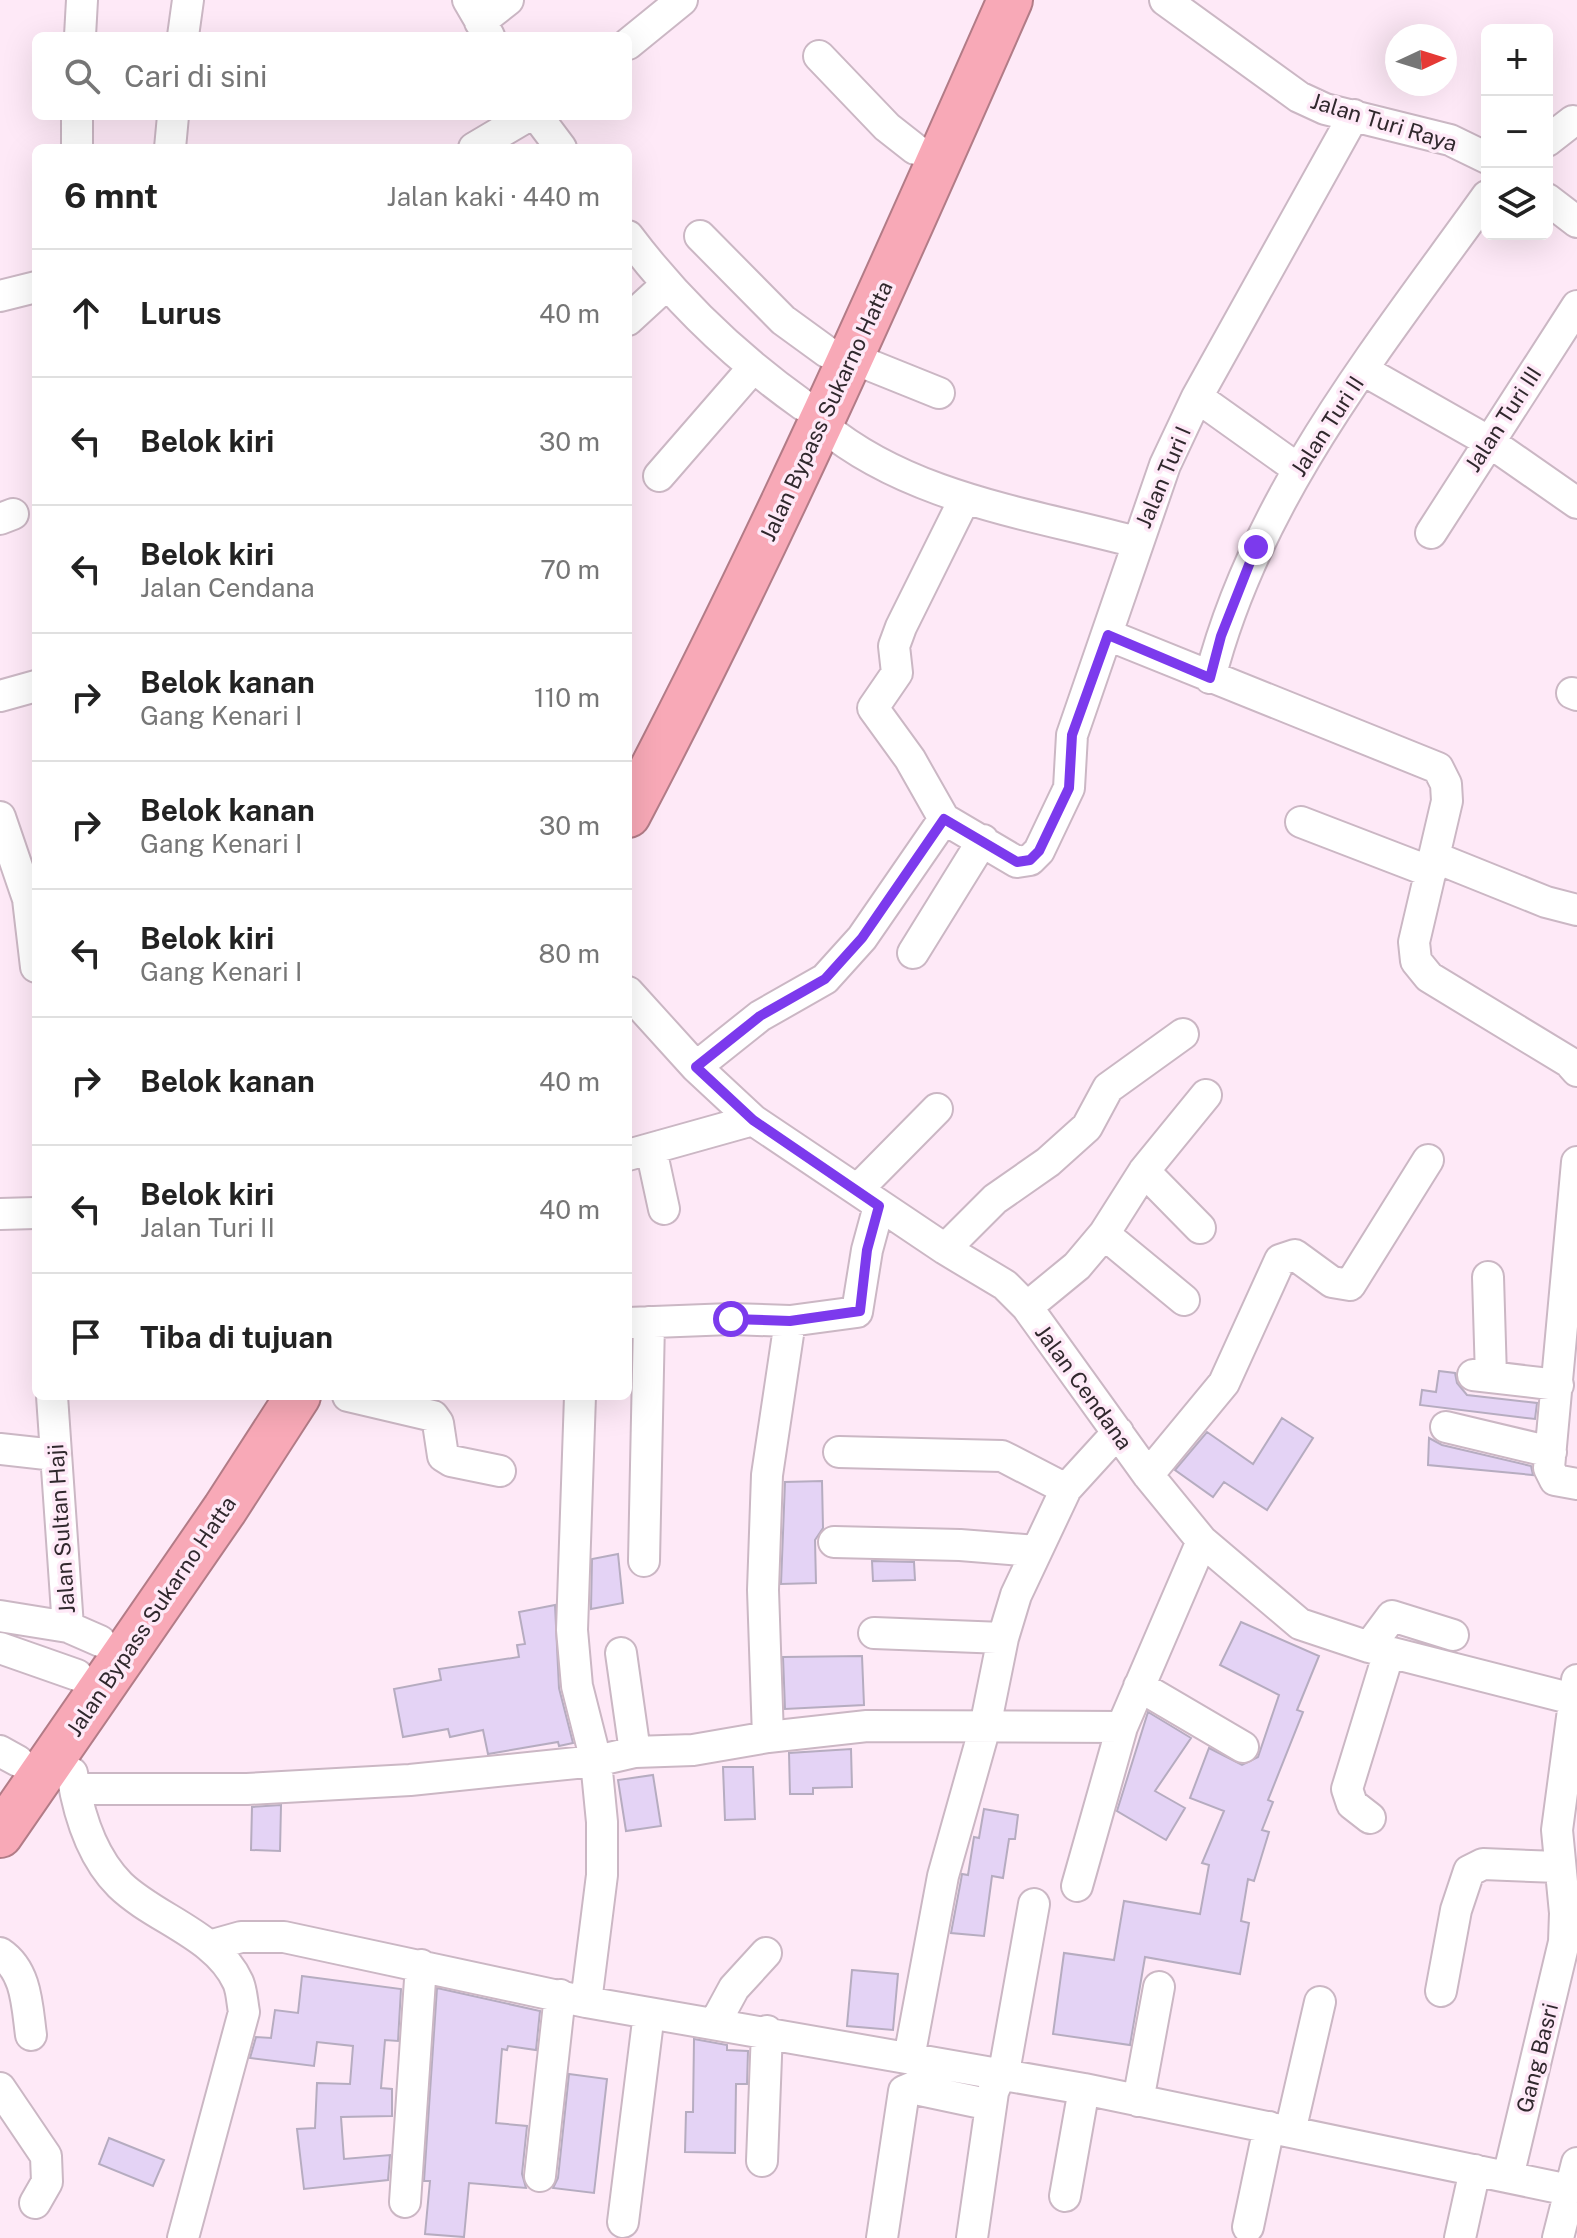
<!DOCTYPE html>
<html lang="id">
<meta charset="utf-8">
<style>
:root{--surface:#fff;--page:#f2f2f2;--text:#222;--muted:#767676;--line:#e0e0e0}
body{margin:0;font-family:"Public Sans",sans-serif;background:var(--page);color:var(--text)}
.controls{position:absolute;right:24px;top:24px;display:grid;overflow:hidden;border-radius:12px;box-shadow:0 8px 32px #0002}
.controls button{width:72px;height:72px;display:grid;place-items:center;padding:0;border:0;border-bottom:2px solid var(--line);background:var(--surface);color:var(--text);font:40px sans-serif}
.compass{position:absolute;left:1385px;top:24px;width:72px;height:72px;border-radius:50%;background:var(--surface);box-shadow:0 8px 32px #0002;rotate:86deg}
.stop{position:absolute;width:24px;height:24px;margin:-18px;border:6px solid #7c3aed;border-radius:50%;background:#fff}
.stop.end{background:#7c3aed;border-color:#fff;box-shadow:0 2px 8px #0008}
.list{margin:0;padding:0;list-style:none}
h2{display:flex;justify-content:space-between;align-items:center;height:104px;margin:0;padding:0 32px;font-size:34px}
h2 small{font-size:26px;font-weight:400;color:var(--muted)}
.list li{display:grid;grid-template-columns:52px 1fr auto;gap:24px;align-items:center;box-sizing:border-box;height:128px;padding:0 32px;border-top:2px solid var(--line)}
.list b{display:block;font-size:30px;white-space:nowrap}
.list p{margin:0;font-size:26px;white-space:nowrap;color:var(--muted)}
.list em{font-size:26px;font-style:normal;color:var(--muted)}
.icon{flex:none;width:44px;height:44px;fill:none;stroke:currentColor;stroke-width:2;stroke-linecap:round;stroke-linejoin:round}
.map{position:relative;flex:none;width:1577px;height:2238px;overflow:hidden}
.search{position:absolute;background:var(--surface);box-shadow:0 8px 32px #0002;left:32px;top:32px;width:600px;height:88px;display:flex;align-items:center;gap:20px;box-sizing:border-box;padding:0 28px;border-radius:12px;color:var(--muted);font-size:30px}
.panel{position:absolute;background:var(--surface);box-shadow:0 8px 32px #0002;left:32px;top:144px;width:600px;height:1256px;border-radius:12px}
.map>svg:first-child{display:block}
</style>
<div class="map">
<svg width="1577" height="2238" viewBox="0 0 1577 2238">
<rect width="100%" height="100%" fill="#fee9f7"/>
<path fill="#e4d3f5" stroke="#b6acc0" stroke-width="2" d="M1439,1371L1455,1373L1457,1383L1467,1395L1537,1403L1535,1419L1420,1405L1422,1390L1436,1392Z
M1282,1418L1313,1438L1267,1510L1224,1482L1213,1497L1175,1470L1207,1432L1253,1464Z
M1429,1438L1442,1445L1531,1466L1533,1475L1428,1465Z
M822,1481L823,1528L815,1540L816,1583L781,1584L785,1482Z
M618,1554L623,1603L591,1609L592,1559Z
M872,1561L914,1562L915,1580L873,1581Z
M555,1605L559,1688L573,1743L559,1746L558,1742L488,1754L483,1730L450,1737L448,1729L403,1737L394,1689L441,1680L439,1669L519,1657L517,1645L525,1644L519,1612Z
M1241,1622L1319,1656L1297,1710L1303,1712L1268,1800L1273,1802L1262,1830L1269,1832L1254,1881L1248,1879L1241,1921L1249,1923L1240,1974L1145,1957L1130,2045L1053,2034L1064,1953L1114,1960L1124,1901L1200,1914L1209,1865L1202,1863L1224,1811L1190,1798L1209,1748L1242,1765L1258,1757L1279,1695L1220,1665Z
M862,1656L864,1705L785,1709L783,1657Z
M1148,1712L1191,1738L1155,1791L1185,1808L1166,1840L1117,1811Z
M851,1749L852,1787L813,1788V1794H790L789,1753Z
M723,1767H753L755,1819L725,1820Z
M653,1775L661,1826L626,1831L618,1780Z
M281,1805L280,1851L251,1850L252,1807Z
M984,1809L1018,1815L1015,1839H1009L1003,1878L992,1876L984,1936L951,1933L961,1880L962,1874L968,1875L974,1837L979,1838Z
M852,1970L898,1974L893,2030L847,2026Z
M302,1976L401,1989L398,2041L385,2040L381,2088L392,2089V2116L341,2117L344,2159L390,2155L388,2180L304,2189L297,2129L315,2128L317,2083L350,2084L353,2046L317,2042L314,2066L250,2058L256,2037L271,2038L275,2010L298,2013Z
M437,1988L540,2011L536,2050L508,2046L507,2050L502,2049L496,2123L527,2126L522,2174L526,2188L469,2183L464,2237L425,2234L430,2181H424Z
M694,2039L727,2045V2050L748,2051L747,2084H736L735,2153L685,2152L686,2112H693Z
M569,2074L607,2079L594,2193L553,2188L558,2178Z
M109,2138L164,2160L153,2186L99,2164Z"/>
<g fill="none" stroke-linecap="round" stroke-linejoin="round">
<g stroke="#cbb7c4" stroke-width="34">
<path id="minor" d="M468,0L489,36
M1165,0L1299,97L1325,109L1450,140L1487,158
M480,22L508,0
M80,36L82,0
M183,36L188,0
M628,44L682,0
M819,56L887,127L915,149
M537,116L561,148
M1547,141L1573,121
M77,148V116
M170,148L173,116
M474,148L528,116
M1547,199L1577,222
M628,236C677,301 737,358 803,405
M700,236L783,320L827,352
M0,296L36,287
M628,320L665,286
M852,358L939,393
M1363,370L1488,441L1577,503
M1197,397L1298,469
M822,425C910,498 1028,513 1136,542
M659,476L752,369
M0,519L13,514
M1431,533L1577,306
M1108,635L1438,768L1446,784L1447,801L1414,942L1416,961L1429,977L1569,1062L1577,1071
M1210,678C1257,495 1379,347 1487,196
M1572,693L1577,695
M0,696L36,686
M0,817L28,899L36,967
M944,819L910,759L873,708L897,673L894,646L901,627L965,498
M1301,822L1431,872
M1434,857L1546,902L1577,910
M913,953L983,840
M628,992L696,1067L753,1120L945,1249L1005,1285L1027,1307L1148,1475L1202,1541L1300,1624L1369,1647L1577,1700
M696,1067L760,1016L825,979L862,938L944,819L1017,862L1030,860L1039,851L1069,788L1072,735L1165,465L1197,397L1354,115
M651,1149L664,1209
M628,1155L753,1120
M1577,1162L1549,1468L1555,1480L1577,1484
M1144,1171L1200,1228
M858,1189L937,1109
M0,1214L36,1213
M1104,1234L1184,1300
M945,1249L995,1199L1048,1162L1087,1127L1108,1088L1183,1034
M1488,1277L1491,1377
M1027,1307L1077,1266L1104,1234L1144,1171L1206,1095
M628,1323L731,1319L790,1321L857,1312L867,1250L879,1206
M1473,1375L1558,1385
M52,1396L68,1627L100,1641
M348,1396L433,1416L438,1423L443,1456L451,1461L500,1471
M580,1396L572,1630L577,1686L596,1761L602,1822V1875L586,2002
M1446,1427L1551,1452
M0,1449L55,1455
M839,1452L1002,1456L1066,1489
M1148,1475L1224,1383L1280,1260L1295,1255L1332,1282L1350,1285L1428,1160
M834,1542L960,1545L1036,1551
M644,1561L649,1322
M0,1616L68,1627
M874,1633L1003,1638
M1369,1647L1392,1616L1453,1635
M0,1648L77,1675
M621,1653L635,1752
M1139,1686L1243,1747
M768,1737L763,1590L767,1475L790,1321
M0,1751L18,1761
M72,1773C78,1812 91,1856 120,1885C155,1919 217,1935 238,1982C242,1991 242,2002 244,2012L183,2238
M75,1789H247L410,1780L596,1761L635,1752L693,1750L768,1737L867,1726L1122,1727
M1370,1818L1352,1804L1347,1789L1389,1652
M1077,1886L1122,1727L1202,1541
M209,1946L241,1937H284L586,2002L1084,2089L1569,2190
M0,1953C27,1971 27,2006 31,2035
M1441,1991L1456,1910L1469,1871L1483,1864L1558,1867
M715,2023L734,1988L766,1953
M909,2058L943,1876L985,1727L1003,1638L1016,1595L1066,1489L1118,1432
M0,2088L46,2156L47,2182L35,2203
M1138,2101L1159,1987
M1290,2132L1320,2002
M762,2161L767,2031
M540,2176L560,1995
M1508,2177L1564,1942L1565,1913L1557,1830L1577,1680
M1065,2196L1084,2089
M405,2202L421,1965
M623,2222L649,2013
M1248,2227L1269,2127
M882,2238L904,2091L911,2088L991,2105
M972,2238L993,2092L1006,2061L1034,1904
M1460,2238L1475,2170
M1558,2238L1577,2163"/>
</g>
<g stroke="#b27c87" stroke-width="48">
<path id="highway" d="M628,815C768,549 889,275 1010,0
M0,1835L225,1509L298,1396"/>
</g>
<use href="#minor" stroke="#fff" stroke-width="30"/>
<use href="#highway" stroke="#f8a9b7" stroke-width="44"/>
</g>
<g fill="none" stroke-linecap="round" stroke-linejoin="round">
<path stroke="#7c3aed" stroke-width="10" d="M731,1319L790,1321L860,1311L867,1250L879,1206L753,1120L696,1067L760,1016L825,979L862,938L944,819L1017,862L1030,860L1039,851L1069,788L1072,735L1108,635L1210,678L1221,636L1256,547"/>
</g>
<g text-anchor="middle" stroke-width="7" stroke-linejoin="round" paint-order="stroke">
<g font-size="22" fill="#30282d" stroke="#fee9f7">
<text transform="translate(1384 122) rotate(17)" y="8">Jalan Turi Raya</text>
<text transform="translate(826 411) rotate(-65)" y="8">Jalan Bypass Sukarno Hatta</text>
<text transform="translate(1503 419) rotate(-57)" y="8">Jalan Turi III</text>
<text transform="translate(1327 426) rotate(-57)" y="8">Jalan Turi II</text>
<text transform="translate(1163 477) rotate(-67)" y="8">Jalan Turi I</text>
<text transform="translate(1084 1387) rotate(54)" y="8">Jalan Cendana</text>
<text transform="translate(61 1529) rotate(-94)" y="8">Jalan Sultan Haji</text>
<text transform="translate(151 1616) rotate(-56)" y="8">Jalan Bypass Sukarno Hatta</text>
<text transform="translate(1537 2058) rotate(-76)" y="8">Gang Basri</text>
</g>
</g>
</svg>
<div class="controls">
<button>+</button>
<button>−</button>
<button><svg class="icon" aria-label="layers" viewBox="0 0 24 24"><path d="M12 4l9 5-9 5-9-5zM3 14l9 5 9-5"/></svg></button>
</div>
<svg class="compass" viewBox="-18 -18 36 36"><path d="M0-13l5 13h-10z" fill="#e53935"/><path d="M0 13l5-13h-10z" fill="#767676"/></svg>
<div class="stop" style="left:731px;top:1319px"></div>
<div class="stop end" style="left:1256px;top:547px"></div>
<div class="search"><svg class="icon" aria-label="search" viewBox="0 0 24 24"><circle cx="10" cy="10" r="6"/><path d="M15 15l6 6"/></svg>Cari di sini</div>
<section class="panel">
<h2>6 mnt<small>Jalan kaki · 440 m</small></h2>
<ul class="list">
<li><svg class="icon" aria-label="ahead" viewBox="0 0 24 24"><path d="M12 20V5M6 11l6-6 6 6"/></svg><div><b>Lurus</b></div><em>40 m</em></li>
<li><svg class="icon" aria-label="left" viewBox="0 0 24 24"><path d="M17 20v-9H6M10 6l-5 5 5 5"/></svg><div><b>Belok kiri</b></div><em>30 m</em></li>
<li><svg class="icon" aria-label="left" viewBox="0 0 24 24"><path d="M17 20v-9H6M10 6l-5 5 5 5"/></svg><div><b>Belok kiri</b><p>Jalan Cendana</p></div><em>70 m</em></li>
<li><svg class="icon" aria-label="right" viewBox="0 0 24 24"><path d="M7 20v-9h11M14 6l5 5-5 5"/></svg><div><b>Belok kanan</b><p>Gang Kenari I</p></div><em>110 m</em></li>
<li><svg class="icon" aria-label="right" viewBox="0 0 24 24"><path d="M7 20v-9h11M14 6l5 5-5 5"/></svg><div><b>Belok kanan</b><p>Gang Kenari I</p></div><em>30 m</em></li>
<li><svg class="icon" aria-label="left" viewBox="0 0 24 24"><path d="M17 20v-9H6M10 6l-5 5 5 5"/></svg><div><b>Belok kiri</b><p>Gang Kenari I</p></div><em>80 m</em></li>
<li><svg class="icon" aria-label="right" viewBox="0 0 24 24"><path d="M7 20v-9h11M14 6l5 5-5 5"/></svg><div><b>Belok kanan</b></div><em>40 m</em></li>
<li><svg class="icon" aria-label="left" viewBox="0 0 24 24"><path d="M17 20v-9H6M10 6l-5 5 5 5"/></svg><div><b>Belok kiri</b><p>Jalan Turi II</p></div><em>40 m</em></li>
<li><svg class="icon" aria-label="arrive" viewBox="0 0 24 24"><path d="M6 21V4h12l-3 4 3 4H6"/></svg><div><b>Tiba di tujuan</b></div></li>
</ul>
</section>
</div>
